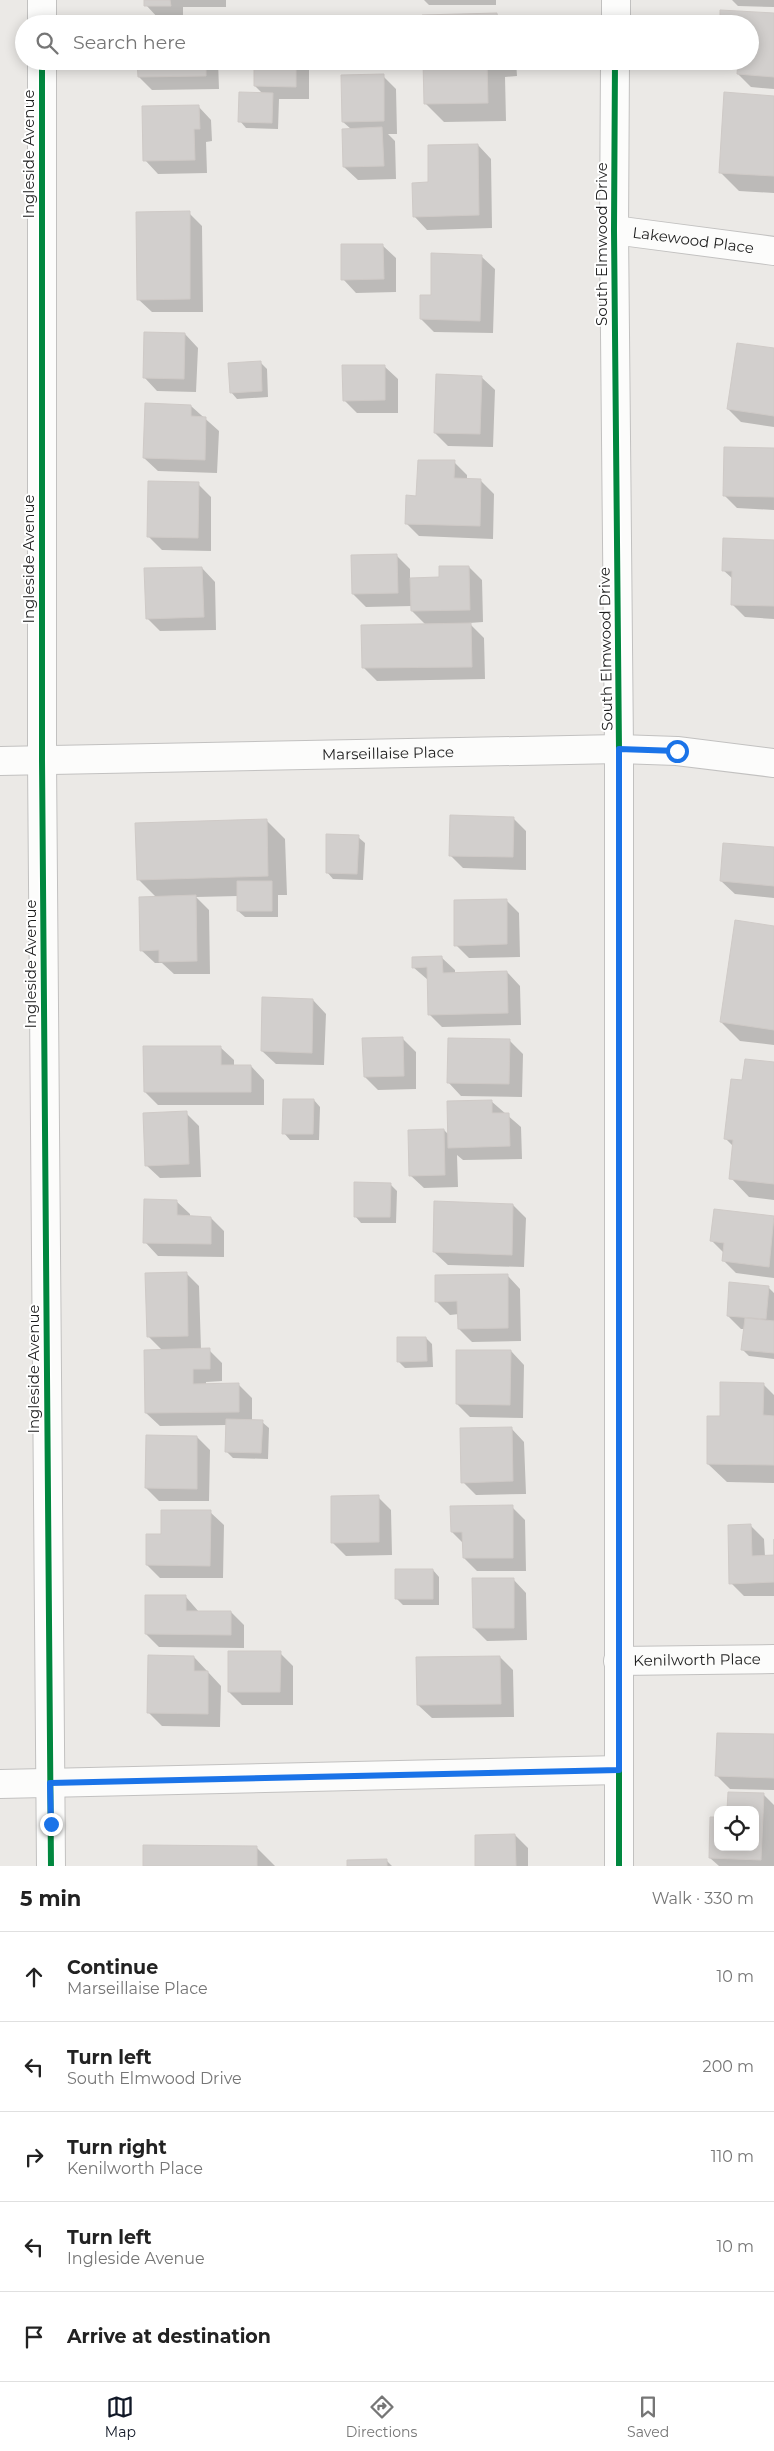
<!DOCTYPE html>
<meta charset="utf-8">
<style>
:root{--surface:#fff;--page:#f6f6f6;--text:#222;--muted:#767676;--line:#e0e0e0;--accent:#111827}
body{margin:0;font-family:Montserrat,sans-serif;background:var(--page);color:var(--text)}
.controls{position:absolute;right:15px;bottom:15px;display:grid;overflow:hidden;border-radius:10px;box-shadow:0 2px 12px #0003}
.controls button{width:45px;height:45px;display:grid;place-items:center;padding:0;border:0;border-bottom:1px solid var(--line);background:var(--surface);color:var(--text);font:25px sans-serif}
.stop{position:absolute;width:15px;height:15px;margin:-11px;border:4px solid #1a73e8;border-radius:50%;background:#fff}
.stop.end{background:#1a73e8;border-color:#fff;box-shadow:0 1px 5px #0008}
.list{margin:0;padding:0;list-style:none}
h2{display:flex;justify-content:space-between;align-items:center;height:65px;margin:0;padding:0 20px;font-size:21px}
h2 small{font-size:16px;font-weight:400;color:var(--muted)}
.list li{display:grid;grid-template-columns:32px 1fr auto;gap:15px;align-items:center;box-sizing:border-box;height:90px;padding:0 20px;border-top:1px solid var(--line)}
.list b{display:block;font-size:19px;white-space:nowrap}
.list p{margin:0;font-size:16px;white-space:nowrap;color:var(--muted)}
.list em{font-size:16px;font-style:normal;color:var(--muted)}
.icon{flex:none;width:28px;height:28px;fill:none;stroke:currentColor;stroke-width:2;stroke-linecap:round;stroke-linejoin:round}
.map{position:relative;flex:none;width:774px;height:1866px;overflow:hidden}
.search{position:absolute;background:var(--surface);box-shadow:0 2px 12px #0003;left:15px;right:15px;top:15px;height:55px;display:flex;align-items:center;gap:12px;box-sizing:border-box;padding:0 18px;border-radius:28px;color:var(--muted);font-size:19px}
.sheet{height:515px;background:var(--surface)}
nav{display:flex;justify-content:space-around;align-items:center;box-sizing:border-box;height:70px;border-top:1px solid var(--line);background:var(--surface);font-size:14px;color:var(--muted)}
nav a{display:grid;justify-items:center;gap:2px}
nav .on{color:var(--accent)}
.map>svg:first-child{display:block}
</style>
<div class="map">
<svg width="774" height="1866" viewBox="0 0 774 1866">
<rect width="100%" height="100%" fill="#ebe9e6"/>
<path fill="#0003" d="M145,0H226V7H183V18H204L210,24H138L159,19L146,5Z
M424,0H496V5H429Z
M732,0H774V7L738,6Z
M497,14L506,24H424Z
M774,14V89L751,87L738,74L750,61Z
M139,61H218L219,89L152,90L139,77Z
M255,61H306L309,65V99H279L278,129L246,128L240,121L263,94L255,86Z
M424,61H516L517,76L505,77L506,121L444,122L425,103Z
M383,76L396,89L397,134H388L395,141L396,179L358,180L344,167L351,129L343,122Z
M774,97V193L739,191L720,172Z
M198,106L211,120L212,141L206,142L207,173L158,174L145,160Z
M478,145L491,159L492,228L427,230L414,216L430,183Z
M189,213L202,226L203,312H152L138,299Z
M382,245L396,258V292L356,293L343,279Z
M481,256L495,269L493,333L434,332L421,319L432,296Z
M185,334L198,348L196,392L157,391L144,377Z
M774,349V427L741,422L728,409Z
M260,362L267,369L268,397L237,399L231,392Z
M384,366L398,379V413H357L344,400Z
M481,377L495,390L493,447L448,446L435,433Z
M191,406L219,431L217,473L158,471L144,458Z
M774,449V510L737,508L724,495Z
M454,462L467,475V480L481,481L494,494L493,539L419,536L406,523L418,497Z
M198,484L211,497V551L162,550L149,537Z
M774,541V619L745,617L732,604L733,579L723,570Z
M397,556L410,569V579L441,578L469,567L482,580L483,622L469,623L484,638L485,679L377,681L364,668L426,625L412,611V606L366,607L353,594Z
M202,568L215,582L216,630L160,631L147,618Z
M513,818L526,831V870L463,868L450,855Z
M266,820L285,839L287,895H278V917H245L238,911V896L196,897L209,910L210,974H174L162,963H155L141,950L157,898L138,879Z
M358,837L365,843L363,880L333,879L327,872Z
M774,848V898L735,894L721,881Z
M506,900L519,913L520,957L469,958L456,945Z
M774,927V1045L740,1041L721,1022Z
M441,957L455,970V974L507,972L520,986L521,1025L442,1027L429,1014L428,980L413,967Z
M313,1000L326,1014L324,1065L276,1064L262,1051Z
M402,1038L416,1052V1089L378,1090L365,1077Z
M510,1041L523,1054L522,1097L461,1096L448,1082Z
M220,1047L234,1060V1066H251L264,1080V1105H158L145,1092Z
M774,1064V1200L749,1197L731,1178L734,1147L725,1138Z
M314,1100L320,1107L319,1140H290L284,1133Z
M491,1101L521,1127L522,1159L463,1160L457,1155L458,1187L424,1188L410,1175L444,1130L449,1135Z
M186,1113L199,1126L201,1177L160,1178L146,1165Z
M390,1184L397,1191L396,1223H361L355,1216Z
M176,1201L190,1214V1217L211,1218L224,1231V1257L158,1256L145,1242Z
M513,1205L526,1218L524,1267L448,1265L434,1252Z
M715,1210L774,1218V1278L736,1273L723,1260L724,1253L711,1240Z
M186,1273L199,1286L201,1350H209L222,1363V1381L206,1382V1385L238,1384L252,1398V1421L262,1422L269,1428L268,1459L233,1458L226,1451L227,1425L160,1426L146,1413L162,1350L148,1336Z
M507,1275L520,1289L521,1341L472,1342L459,1329V1314L450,1315L436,1301Z
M768,1287L774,1293V1359L749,1356L742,1349L745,1329H741L728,1316Z
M426,1338L432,1344L433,1367L405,1368L398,1361Z
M511,1351L524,1365L523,1418L470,1417L457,1404Z
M763,1384L774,1395V1483L727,1482L708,1464L721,1417Z
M511,1428L524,1442L526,1494L476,1495L463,1482Z
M197,1437L210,1450L209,1501H159L146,1488Z
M378,1497L391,1510L392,1555L346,1556L333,1543Z
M512,1507L525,1520L526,1571H477L464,1558V1544L452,1532Z
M210,1512L224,1525L223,1578H160L147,1565L162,1536Z
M751,1526L764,1539L765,1557L774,1556V1596H744L731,1583Z
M433,1570L439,1577V1605H403L396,1598Z
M513,1579L526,1593L527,1640L487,1641L474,1628Z
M186,1597L199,1612H231L244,1625V1648L159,1647L146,1634Z
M280,1653L293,1666V1705H242L229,1692Z
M194,1657L221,1686L220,1727L162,1726L149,1713Z
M500,1657L513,1670L514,1717L432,1718L418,1705Z
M774,1736V1790L730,1789L717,1776Z
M763,1794L774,1805V1866H719L710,1858L718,1847H755Z
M515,1835L528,1848V1866H477Z
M257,1848L275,1866H144Z
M386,1860L392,1866H348Z"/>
<path fill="#d2cfcd" stroke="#cfcac7" d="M144,0H170L171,6H144Z
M720,10L774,13V77L737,74L738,61H750V24H720Z
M497,13V24H422V15Z
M205,17V24H137L136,18Z
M137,61H206V76L138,77Z
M254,61H296V87L254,86Z
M423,61H487L488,103L424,104Z
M384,74V121L342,122L341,75Z
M239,92L273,93L272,123L238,122Z
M724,92L774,96V176L719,173Z
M199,105L200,129H194L195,160L143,161L142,106Z
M382,127L384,166L343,167L342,129Z
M478,144L479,215L413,217L412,183L428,182V145Z
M190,211V299L137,300L136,212Z
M341,244H383L384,279L341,280Z
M431,253L482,255L480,321L420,319V295H431Z
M144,332L185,333L184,379L143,378Z
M737,343L774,348V416L727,409Z
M261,361L262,391L230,393L228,363Z
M342,365H385V400L343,401Z
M436,374L482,376L480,434L434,433Z
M145,403L191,405V416L206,417L205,460L143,458Z
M724,447L774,448V497L723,496Z
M418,460H455L454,478L481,479L480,526L405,524L406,495L416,496Z
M148,481L199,482L198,538L147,537Z
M723,538L774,540V606L731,605L732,571H722Z
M397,554L398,593L352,594L351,555Z
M439,566H469L470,610L411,611L410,578L439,577Z
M202,567L204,617L146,619L144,568Z
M471,623L472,667L362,668L361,625Z
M450,815L514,817L513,857L449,856Z
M267,819L268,876L137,880L135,823Z
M326,834L359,835L357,874L326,873Z
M723,843L774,847V886L720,881Z
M237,881H272V911H237Z
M196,895L197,961L159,962V950L140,951L139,897Z
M507,899V944L454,946V900Z
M735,920L774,926V1030L720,1022Z
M442,956L443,973L507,971L508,1013L428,1015L427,967L412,968V957Z
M262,997L313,999L312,1053L261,1051Z
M403,1037L404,1076L364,1077L362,1038Z
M448,1038L510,1039L509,1084L447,1083Z
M143,1046H221V1065H251V1092H144Z
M745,1059L774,1062V1184L729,1179L733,1140L724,1139L731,1079L742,1080Z
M283,1099H314L313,1134H282Z
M492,1100V1113H509L510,1146L448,1148L447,1101Z
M187,1111L189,1164L145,1166L143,1113Z
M444,1129L445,1175L409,1176L408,1130Z
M354,1182L391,1183L390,1217H354Z
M144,1199L177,1200V1215L211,1217V1244L143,1243Z
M434,1201L513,1204L512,1255L433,1252Z
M714,1209L774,1216L769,1267L722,1261L724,1243L710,1241Z
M187,1272L188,1336L147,1337L145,1273Z
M508,1274V1328L458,1329L457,1301L435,1302V1275Z
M729,1282L769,1286L766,1319L727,1316Z
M745,1318L774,1321V1353L741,1350Z
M397,1337H426L427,1361L397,1362Z
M210,1348V1369H193V1384L239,1383V1412L145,1413L144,1350Z
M456,1350H511L510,1405L456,1404Z
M720,1382L764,1383L763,1415L774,1416V1465L707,1464V1416H720Z
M226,1419L263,1420L261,1453L225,1452Z
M512,1427L513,1481L461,1483L460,1428Z
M146,1435L197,1436V1489L145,1488Z
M379,1495V1542L331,1543V1496Z
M513,1505V1558H463L462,1532H451L450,1506Z
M161,1510H211L210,1566L146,1565V1534H161Z
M751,1524L752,1556L774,1555V1539V1582L729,1584L728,1525Z
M395,1569H433V1599H395Z
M472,1578H514V1628H473Z
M145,1595H186V1611H231V1635L145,1634Z
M228,1651H281L280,1692H228Z
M148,1655L194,1656V1671H208V1714L147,1713Z
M500,1656L501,1704L417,1705L416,1657Z
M717,1733L774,1734V1778L715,1776Z
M728,1792L764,1793L761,1860L709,1858L710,1817H718V1847H755V1810H727Z
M515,1834L516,1866H475V1835Z
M143,1845L257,1846V1866H143Z
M387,1859V1866H347V1860Z"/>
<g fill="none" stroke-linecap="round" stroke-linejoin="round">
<g stroke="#c2c1c0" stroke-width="30">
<g id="minor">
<path d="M42,0V24"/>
<path d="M616,24V0"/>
<path d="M42,61V760L51,1866"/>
<path d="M615,61L614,230L619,749V1866"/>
<path id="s1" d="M614,230L774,251"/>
<path id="s2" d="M0,761L619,749L677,751L774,763"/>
<path id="s3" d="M618,1661L774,1659"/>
<path d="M0,1784L619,1770"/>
</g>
</g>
<use href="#minor" stroke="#fcfcfb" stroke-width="28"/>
<g stroke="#fff" stroke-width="9">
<path id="cycleway" d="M42,61V760L51,1866
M615,61L614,230L619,749V1866"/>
</g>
<use href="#cycleway" stroke="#00873e" stroke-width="6"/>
</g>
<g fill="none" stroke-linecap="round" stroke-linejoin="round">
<path stroke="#1a73e8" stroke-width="6" d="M51,1824L50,1783L619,1770V749L677,751"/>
</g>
<g text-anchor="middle" stroke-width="4" stroke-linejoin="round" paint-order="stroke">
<g font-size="15" fill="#1d1d1d" stroke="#fff">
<text transform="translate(29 154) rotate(-90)" y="5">Ingleside Avenue</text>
<text dy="5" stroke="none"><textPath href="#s1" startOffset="80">Lakewood Place</textPath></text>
<text transform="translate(602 244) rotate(-90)" y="5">South Elmwood Drive</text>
<text transform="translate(29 559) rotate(-90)" y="5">Ingleside Avenue</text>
<text transform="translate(606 649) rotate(-91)" y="5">South Elmwood Drive</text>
<text dy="5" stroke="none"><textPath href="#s2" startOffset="388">Marseillaise Place</textPath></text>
<text transform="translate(31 964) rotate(-90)" y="5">Ingleside Avenue</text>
<text transform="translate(34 1369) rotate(-90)" y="5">Ingleside Avenue</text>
<text dy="5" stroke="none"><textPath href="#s3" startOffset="79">Kenilworth Place</textPath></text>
</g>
</g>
</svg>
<div class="controls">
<button><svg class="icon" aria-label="locate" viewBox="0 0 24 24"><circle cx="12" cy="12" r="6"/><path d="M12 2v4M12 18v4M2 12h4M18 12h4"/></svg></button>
</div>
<div class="stop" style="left:677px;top:751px"></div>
<div class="stop end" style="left:51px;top:1824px"></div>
<div class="search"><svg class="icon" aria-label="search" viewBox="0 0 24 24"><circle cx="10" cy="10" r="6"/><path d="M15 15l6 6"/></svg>Search here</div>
</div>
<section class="sheet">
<h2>5 min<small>Walk · 330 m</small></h2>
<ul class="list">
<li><svg class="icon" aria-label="ahead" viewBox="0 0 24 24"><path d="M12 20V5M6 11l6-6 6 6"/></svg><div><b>Continue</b><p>Marseillaise Place</p></div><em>10 m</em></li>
<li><svg class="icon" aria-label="left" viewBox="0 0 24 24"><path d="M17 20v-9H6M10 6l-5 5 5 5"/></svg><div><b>Turn left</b><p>South Elmwood Drive</p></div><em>200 m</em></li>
<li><svg class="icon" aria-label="right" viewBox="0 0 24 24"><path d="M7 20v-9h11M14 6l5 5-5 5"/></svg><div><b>Turn right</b><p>Kenilworth Place</p></div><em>110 m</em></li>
<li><svg class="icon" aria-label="left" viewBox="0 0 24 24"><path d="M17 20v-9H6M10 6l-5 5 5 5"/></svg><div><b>Turn left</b><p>Ingleside Avenue</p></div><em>10 m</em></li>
<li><svg class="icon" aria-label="arrive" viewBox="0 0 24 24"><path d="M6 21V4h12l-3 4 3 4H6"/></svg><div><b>Arrive at destination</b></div></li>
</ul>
</section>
<nav>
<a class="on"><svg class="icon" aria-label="map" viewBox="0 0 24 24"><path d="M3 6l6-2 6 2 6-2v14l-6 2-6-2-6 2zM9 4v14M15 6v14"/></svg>Map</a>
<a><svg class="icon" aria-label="directions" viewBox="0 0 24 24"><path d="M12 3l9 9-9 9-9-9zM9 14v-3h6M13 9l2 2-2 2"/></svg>Directions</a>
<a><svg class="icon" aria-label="saved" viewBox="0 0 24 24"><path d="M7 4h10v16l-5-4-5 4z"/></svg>Saved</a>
</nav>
